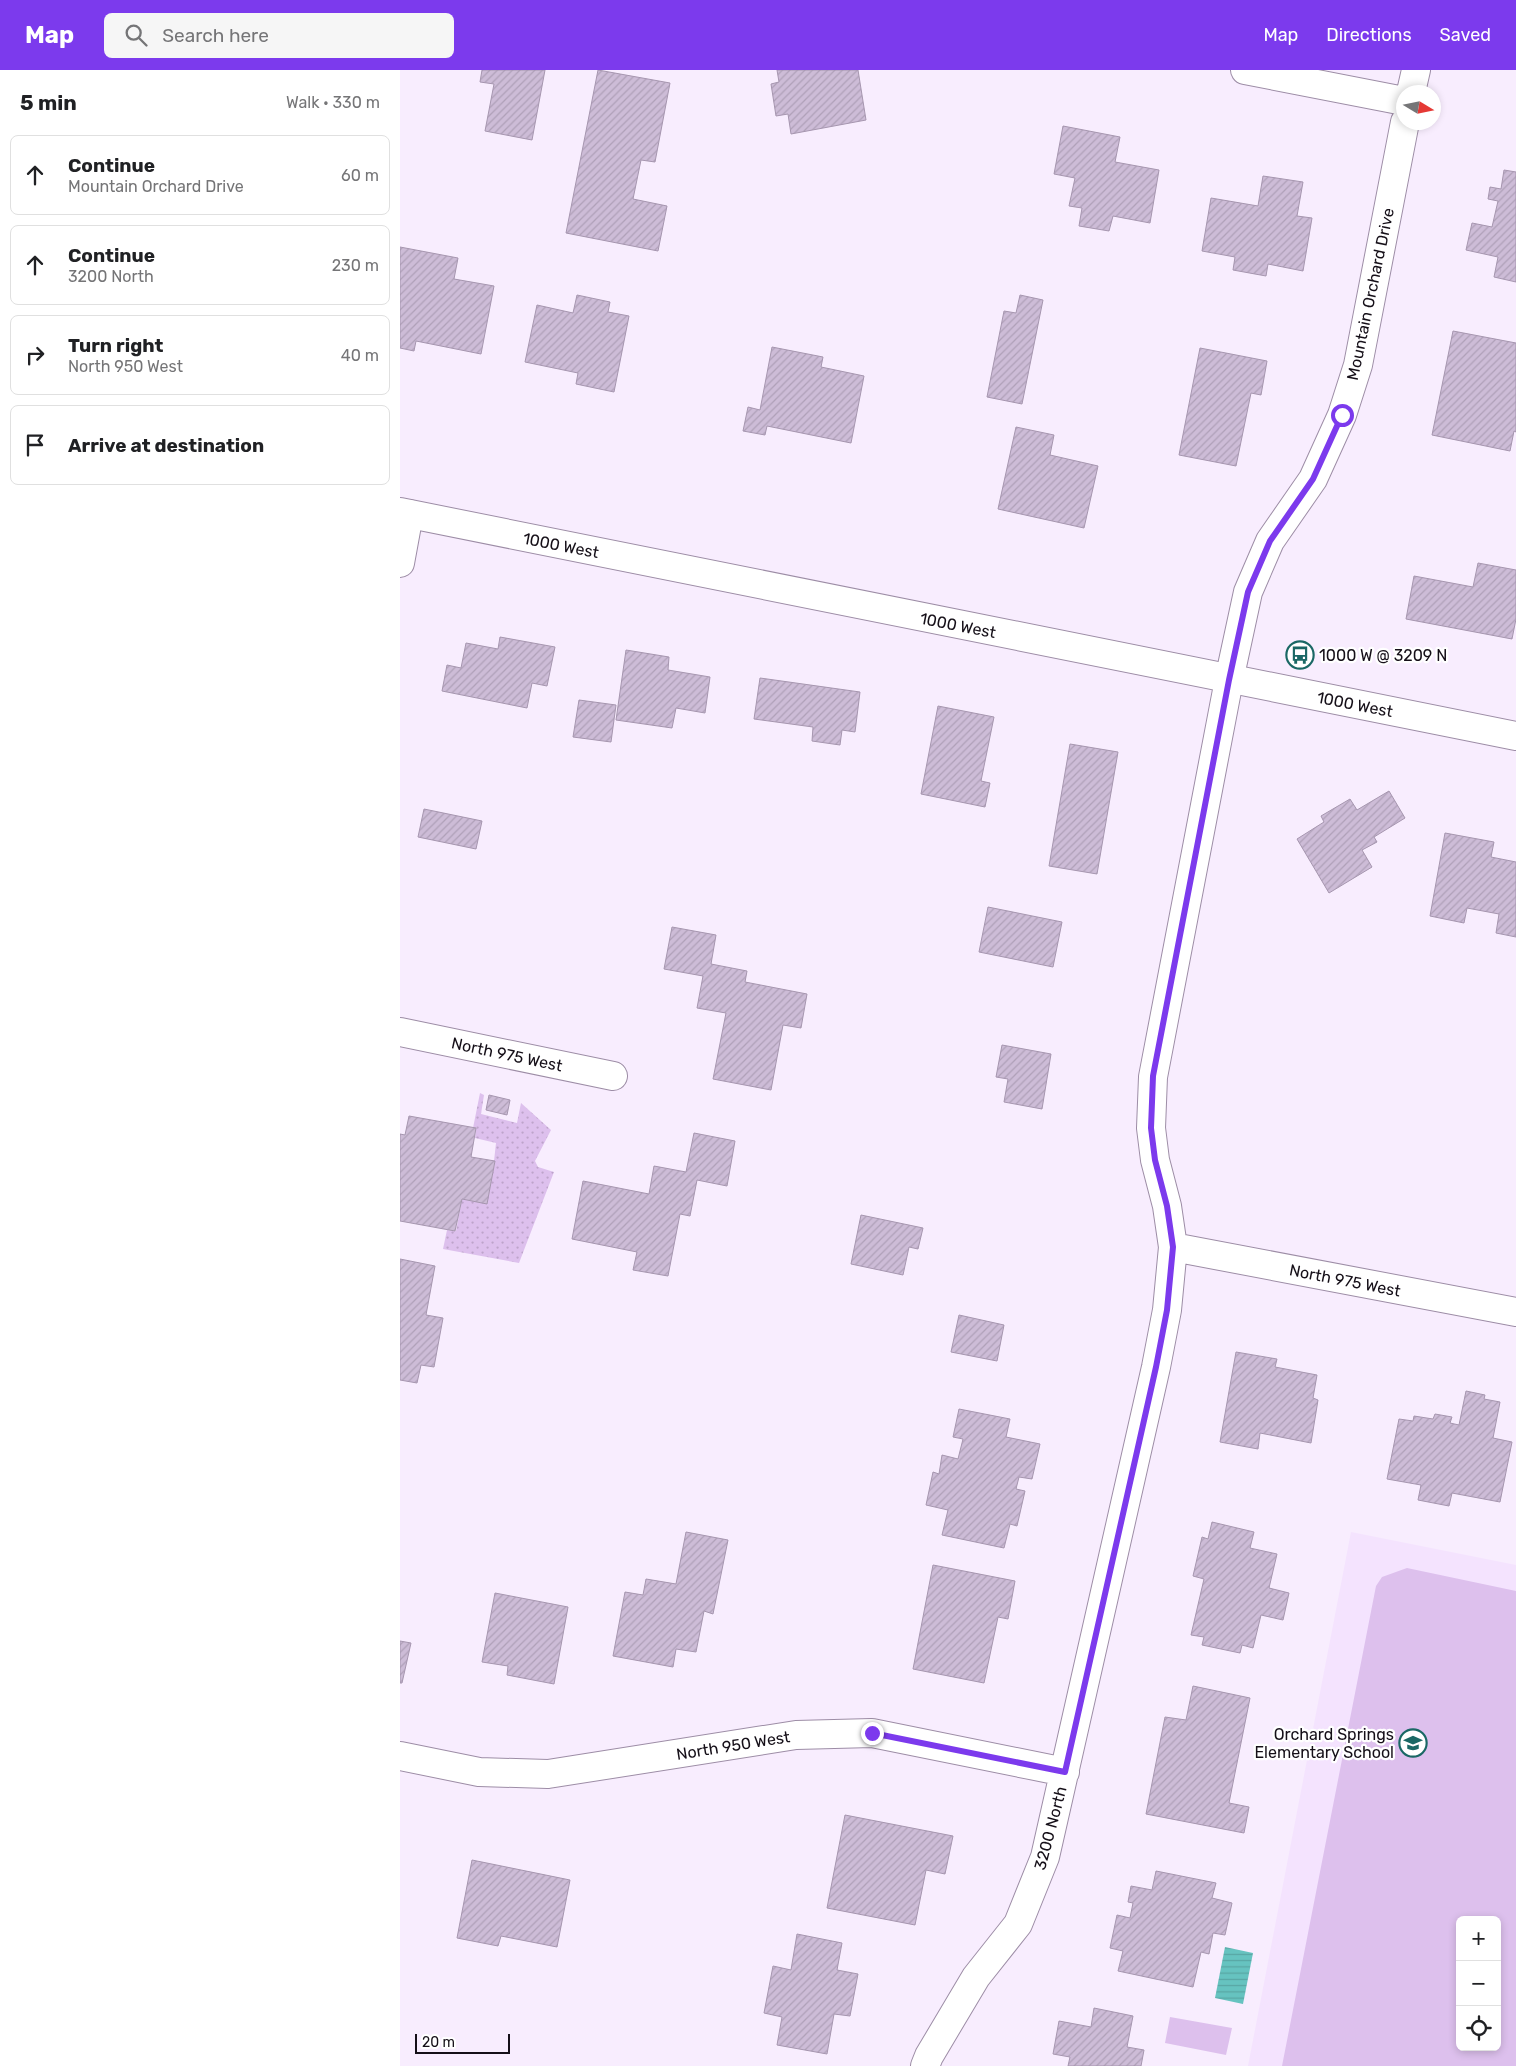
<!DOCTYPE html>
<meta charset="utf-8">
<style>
:root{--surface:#fff;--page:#f6f6f6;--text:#202124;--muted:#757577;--line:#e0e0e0;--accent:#7c3aed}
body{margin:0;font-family:Rubik,sans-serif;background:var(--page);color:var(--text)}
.controls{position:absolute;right:15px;bottom:15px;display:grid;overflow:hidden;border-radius:8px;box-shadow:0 2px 8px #0003}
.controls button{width:45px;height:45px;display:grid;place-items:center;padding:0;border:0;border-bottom:1px solid var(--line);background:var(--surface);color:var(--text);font:25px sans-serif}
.compass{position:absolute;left:996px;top:15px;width:45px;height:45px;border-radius:50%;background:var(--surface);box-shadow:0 2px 8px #0003;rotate:100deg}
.scale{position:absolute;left:15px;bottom:12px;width:95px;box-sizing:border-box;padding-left:5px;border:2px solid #150f18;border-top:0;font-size:14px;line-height:18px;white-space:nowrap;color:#150f18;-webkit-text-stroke:4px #fff;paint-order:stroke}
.stop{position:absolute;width:15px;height:15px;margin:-11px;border:4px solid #7c3aed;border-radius:50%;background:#fff}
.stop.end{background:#7c3aed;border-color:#fff;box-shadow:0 1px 5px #0008}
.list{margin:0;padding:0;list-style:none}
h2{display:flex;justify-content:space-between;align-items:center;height:65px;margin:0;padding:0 20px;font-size:21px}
h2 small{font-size:16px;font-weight:400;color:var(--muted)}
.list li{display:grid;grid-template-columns:32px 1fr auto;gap:15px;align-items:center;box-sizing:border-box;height:80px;margin:0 10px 10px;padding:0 10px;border:1px solid var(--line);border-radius:8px}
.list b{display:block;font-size:19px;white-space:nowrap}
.list p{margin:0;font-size:16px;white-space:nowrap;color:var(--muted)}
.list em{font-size:16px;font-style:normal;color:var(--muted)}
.icon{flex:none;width:28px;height:28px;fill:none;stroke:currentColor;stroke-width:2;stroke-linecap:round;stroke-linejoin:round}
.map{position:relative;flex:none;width:1116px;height:1996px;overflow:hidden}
header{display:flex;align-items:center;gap:30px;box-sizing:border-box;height:70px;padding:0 25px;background:var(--accent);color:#fff}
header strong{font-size:24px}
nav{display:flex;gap:28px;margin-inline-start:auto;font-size:18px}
.search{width:350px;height:45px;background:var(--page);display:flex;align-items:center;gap:12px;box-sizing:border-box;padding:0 18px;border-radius:8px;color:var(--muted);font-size:19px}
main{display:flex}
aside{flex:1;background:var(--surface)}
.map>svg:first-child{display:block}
</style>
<header>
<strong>Map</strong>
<div class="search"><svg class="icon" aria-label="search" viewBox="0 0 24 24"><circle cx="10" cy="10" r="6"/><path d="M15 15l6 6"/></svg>Search here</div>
<nav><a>Map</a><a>Directions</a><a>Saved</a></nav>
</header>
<main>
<aside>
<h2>5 min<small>Walk · 330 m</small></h2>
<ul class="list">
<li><svg class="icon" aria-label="ahead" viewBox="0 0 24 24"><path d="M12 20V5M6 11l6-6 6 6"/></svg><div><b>Continue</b><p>Mountain Orchard Drive</p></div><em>60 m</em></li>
<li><svg class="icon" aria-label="ahead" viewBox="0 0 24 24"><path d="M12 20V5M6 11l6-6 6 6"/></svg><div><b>Continue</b><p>3200 North</p></div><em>230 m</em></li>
<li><svg class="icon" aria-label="right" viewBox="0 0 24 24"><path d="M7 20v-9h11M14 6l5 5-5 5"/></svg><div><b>Turn right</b><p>North 950 West</p></div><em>40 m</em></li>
<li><svg class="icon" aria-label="arrive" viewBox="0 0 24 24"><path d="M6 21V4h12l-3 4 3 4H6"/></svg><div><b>Arrive at destination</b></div></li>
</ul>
</aside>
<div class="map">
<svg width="1116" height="1996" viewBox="0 0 1116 1996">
<defs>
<pattern id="grass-dots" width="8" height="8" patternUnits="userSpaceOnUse" patternTransform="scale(1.25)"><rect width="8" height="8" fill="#ddc0ed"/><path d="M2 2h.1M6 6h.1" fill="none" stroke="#bda4ca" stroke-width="1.8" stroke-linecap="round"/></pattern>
<pattern id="water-rules" width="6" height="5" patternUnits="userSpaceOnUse" patternTransform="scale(1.25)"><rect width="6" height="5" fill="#66c3c0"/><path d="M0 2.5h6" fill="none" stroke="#58a6a4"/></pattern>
<pattern id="building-hatch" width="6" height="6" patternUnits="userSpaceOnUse" patternTransform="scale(1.25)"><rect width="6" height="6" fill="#cdbcd7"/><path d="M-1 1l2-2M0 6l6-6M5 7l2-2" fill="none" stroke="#afa0b8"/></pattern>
</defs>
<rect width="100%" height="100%" fill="#f8edfe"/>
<path fill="#f4e3fe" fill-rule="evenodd" d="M951,1462L1116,1495V1996H848ZM1060,1850H1097V1977H1060Z"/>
<path fill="url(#grass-dots)" d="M80,1023L84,1025L81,1044L117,1053L121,1033L151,1060L135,1091L138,1097L154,1102L119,1193L43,1179L47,1160L56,1161L62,1129L87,1133L95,1092L94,1091L96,1073L75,1068L76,1059L73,1058Z"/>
<path fill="#ddc0ed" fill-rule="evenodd" d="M1007,1498L1116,1521V1996H882L976,1516L982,1507ZM1060,1850H1097V1977H1060Z
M770,1947L832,1958L826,1985L765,1973Z"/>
<path fill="url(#water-rules)" d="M825,1877L853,1883L843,1934L815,1928Z"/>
<path fill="url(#building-hatch)" stroke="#a696af" d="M82,0H145L132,70L85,61L94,14L80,12Z
M198,0L270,13L255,92L241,90L233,129L267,136L258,181L166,163Z
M377,0H458L466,50L391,64L388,44L376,46L371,14L379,12Z
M663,56L720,67L715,92L759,100L750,153L713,146L709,161L679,156L682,138L669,136L675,108L654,104Z
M1104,100L1116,102V212L1094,207L1098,187L1066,180L1072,153L1092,157L1098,131L1088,129L1090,117L1101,119Z
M863,106L903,112L897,146L912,148L903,201L868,194L866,206L833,200L835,187L802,181L811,128L858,136Z
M0,177L58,188L54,209L94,216L81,284L16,271L14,281L0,278Z
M177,225L210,232L208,242L229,246L214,322L176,314L178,303L125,292L137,235L173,243Z
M620,225L643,230L622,334L587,327L604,241L616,243Z
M1053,261L1116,273V362L1114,361L1110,381L1032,365Z
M372,277L423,287L421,297L464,306L451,373L367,356L365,365L343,361L348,337L360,340Z
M800,278L867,291L861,325L851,323L836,396L779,385Z
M616,357L654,365L650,385L698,396L684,458L598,439Z
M1078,493L1116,500V549L1112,569L1006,549L1014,506L1073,517Z
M100,567L155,577L147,616L132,613L127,638L42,621L47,595L61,598L66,573L98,579Z
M226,580L269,587L268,600L310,607L305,643L276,638L272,658L216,650Z
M360,608L460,622L455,662L442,660L440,675L412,671L413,657L354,649Z
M179,630L216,635L211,672L173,667Z
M538,636L594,647L581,711L590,713L585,737L521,724Z
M670,674L718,682L697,804L649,796Z
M989,721L1005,748L974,767L977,772L962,780L972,797L929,823L897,769L924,752L921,746L950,729L957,740Z
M24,739L82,751L76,779L18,767Z
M1045,763L1094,772L1091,787L1116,792V867L1096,863L1099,844L1067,838L1064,853L1030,846Z
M588,837L662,852L653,897L579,882Z
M272,857L316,865L311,894L347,901L345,912L407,924L401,958L383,955L371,1020L313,1009L326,943L297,938L303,906L264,899Z
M602,975L651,984L642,1039L604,1032L608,1009L596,1007Z
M89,1025L110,1030L107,1045L86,1040Z
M9,1046L76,1058L71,1087L95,1091L87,1134L62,1129L55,1161L0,1151V1064L5,1065Z
M294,1063L335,1071L327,1116L297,1110L290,1146L280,1144L268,1206L233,1200L237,1182L172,1169L183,1111L249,1124L254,1096L286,1102Z
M461,1145L523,1158L518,1179L509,1177L503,1205L451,1194Z
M0,1189L35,1196L26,1245L43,1248L34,1297L21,1295L17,1313L0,1310Z
M559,1245L604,1255L597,1291L551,1282Z
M836,1282L877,1289L875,1297L917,1305L913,1328L918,1330L911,1373L860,1363L858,1379L820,1372Z
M1066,1321L1085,1325L1084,1329L1100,1332L1093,1368L1112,1372L1100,1432L1052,1423L1049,1436L1018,1430L1021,1415L987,1409L999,1349L1013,1351L1014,1346L1033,1349L1035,1344L1052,1347L1050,1353L1059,1355Z
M559,1339L610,1349L606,1367L640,1374L632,1409L619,1407L616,1419L625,1421L617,1456L610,1454L604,1478L542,1465L548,1440L526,1435L533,1402L539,1404L542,1385L558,1389L563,1369L553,1367Z
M812,1452L854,1462L850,1478L877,1484L869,1518L889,1523L883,1550L861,1545L853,1578L842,1575L840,1583L802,1575L804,1567L791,1565L804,1509L793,1506L802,1467L808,1469Z
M286,1462L328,1470L313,1544L304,1541L296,1582L276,1579L273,1597L213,1586L225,1522L243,1525L246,1509L276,1514Z
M533,1495L615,1511L608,1549L598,1547L584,1613L513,1599Z
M95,1523L168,1537L154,1614L107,1605L108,1596L82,1592Z
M0,1571L11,1573L2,1613H0Z
M793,1616L850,1628L829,1733L849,1737L844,1763L746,1744L765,1647L786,1650Z
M445,1745L553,1766L545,1804L526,1800L515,1855L427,1838Z
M72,1790L170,1810L157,1877L101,1866L98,1876L57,1868Z
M756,1801L816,1813L812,1828L832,1833L825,1865L813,1863L809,1884L801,1882L793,1917L718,1901L723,1881L710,1878L717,1845L730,1848L733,1833L728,1832L731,1816L752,1820Z
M397,1864L442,1873L437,1900L458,1904L450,1946L434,1944L427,1984L377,1975L382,1947L364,1943L373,1896L391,1900Z
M694,1938L733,1946L727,1977L744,1980L741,1996H668L670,1987L653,1984L659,1951L691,1957Z"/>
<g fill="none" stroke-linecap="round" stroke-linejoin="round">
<g stroke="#9d8da6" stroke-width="30">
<path id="street" d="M845,0L1004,31
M1011,22L1016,0
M0,493L9,444
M0,962L213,1006
M773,1177L1116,1242
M0,1686L79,1702L148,1704L396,1665L472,1663L665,1702
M525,1996L529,1986L576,1907L618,1854L645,1787L756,1297L767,1240L773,1177L767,1136L755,1090L751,1058L753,1007L829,610L848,522L870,471L913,409L942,345L958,295L1005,52"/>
</g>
<g stroke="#9d8da6" stroke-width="30">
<path id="secondary" d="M0,442L1116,666"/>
</g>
<use href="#street" stroke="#fff" stroke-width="28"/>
<use href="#secondary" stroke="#fff" stroke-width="28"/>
</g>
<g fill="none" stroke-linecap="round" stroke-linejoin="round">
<path stroke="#7c3aed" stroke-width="6" d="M472,1663L665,1702L756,1297L767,1240L773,1177L767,1136L755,1090L751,1058L753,1006L829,610L848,522L870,471L913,409L942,345"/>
</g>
<defs>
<g id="bus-ring" transform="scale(1.4375)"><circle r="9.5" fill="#fff" stroke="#1a6865" stroke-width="1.5"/><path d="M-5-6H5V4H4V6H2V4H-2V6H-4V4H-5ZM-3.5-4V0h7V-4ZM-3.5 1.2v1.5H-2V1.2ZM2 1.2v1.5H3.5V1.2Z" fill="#1a6865"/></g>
<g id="school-ring" transform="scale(1.4375)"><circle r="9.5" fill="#fff" stroke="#1a6865" stroke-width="1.5"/><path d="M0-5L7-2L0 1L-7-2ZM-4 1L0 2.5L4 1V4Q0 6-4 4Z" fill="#1a6865"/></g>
</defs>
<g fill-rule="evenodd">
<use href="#bus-ring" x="900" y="585"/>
<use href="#school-ring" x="1013" y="1673"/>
</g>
<g text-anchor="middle" stroke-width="4.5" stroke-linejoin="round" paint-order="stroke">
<g font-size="16" fill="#150f18" stroke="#fff">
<text transform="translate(970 224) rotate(-78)" y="6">Mountain Orchard Drive</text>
<text transform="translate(161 475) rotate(11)" y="6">1000 West</text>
<text transform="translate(558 555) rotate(11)" y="6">1000 West</text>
<text transform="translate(955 634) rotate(11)" y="6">1000 West</text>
<text transform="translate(107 984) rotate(12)" y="6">North 975 West</text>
<text transform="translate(945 1210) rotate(11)" y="6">North 975 West</text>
<text transform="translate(333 1675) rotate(-9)" y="6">North 950 West</text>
<text transform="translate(650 1758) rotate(-75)" y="6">3200 North</text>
</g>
<g font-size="16" fill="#150f18" stroke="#fff" text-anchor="start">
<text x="919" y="591">1000 W @ 3209 N</text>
<text x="994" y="1670" text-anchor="end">Orchard Springs<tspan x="994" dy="18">Elementary School</tspan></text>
</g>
</g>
</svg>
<div class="controls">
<button>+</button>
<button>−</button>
<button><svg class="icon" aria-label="locate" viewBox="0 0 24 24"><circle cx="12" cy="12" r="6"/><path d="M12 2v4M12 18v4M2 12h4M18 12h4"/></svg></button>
</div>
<svg class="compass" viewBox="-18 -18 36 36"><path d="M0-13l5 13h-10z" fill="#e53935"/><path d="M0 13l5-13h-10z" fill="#757577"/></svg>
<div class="scale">20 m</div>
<div class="stop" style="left:942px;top:345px"></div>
<div class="stop end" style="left:472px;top:1663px"></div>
</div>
</main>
